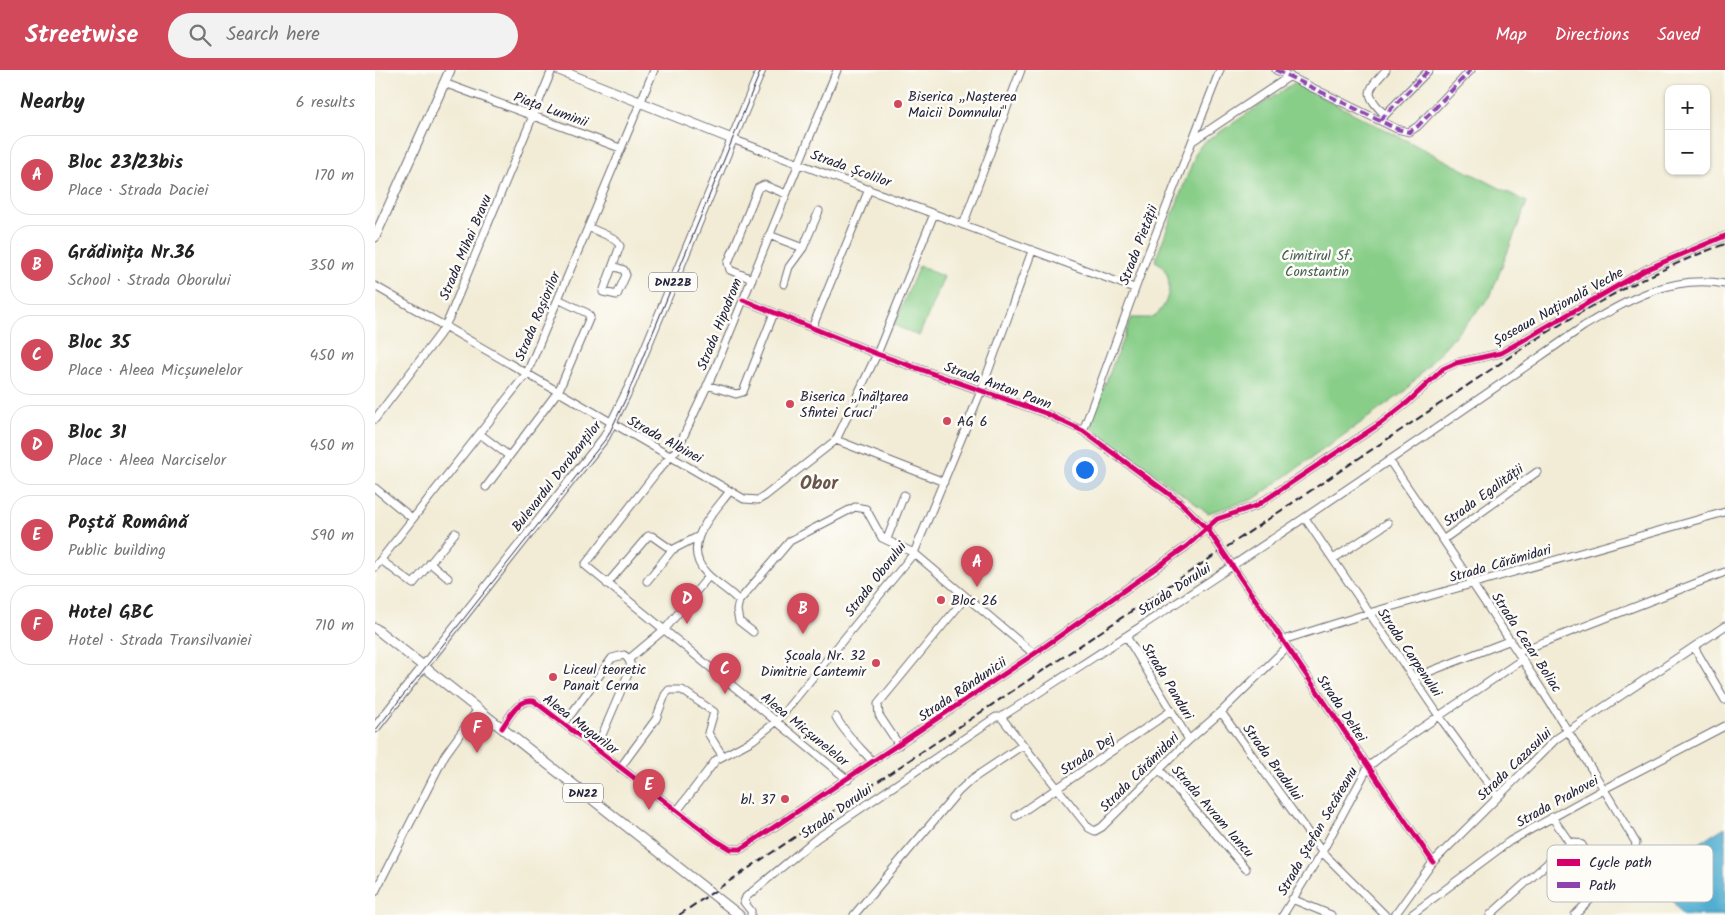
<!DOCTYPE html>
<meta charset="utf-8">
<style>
:root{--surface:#fff;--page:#f2f2f2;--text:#222;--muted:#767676;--line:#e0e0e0;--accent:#d1495b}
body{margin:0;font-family:Kalam,sans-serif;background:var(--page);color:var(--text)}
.controls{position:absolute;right:15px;top:15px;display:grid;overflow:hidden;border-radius:10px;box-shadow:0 1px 4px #0004}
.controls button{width:45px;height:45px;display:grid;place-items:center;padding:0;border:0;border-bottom:1px solid var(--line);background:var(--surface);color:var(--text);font:25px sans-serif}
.you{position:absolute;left:709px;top:399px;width:18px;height:18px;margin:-12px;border:4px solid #fff;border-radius:50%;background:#1a73e8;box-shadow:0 0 0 8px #1a73e833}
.badge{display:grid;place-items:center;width:32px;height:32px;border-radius:50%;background:var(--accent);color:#fff;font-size:16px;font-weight:700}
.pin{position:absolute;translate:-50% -41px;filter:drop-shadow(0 1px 2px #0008)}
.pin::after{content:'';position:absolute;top:26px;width:18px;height:15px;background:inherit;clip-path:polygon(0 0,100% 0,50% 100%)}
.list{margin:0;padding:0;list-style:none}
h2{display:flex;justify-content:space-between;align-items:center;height:65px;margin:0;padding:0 20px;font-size:21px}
h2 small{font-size:16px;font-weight:400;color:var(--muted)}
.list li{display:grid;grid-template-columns:32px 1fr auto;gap:15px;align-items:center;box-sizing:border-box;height:80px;margin:0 10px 10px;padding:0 10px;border:1px solid var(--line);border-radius:20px}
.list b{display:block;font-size:19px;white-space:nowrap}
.list p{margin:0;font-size:16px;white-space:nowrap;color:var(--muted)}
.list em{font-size:16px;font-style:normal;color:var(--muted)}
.icon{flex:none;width:28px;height:28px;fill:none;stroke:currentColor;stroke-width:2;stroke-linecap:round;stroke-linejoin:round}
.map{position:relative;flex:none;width:1350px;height:845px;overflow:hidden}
header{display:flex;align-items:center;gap:30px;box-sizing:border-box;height:70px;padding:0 25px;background:var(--accent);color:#fff}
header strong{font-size:24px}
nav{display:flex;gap:28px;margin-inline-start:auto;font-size:18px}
.search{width:350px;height:45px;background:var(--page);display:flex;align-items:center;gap:12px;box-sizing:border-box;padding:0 18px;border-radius:28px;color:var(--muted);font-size:19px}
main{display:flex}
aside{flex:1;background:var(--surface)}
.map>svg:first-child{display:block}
</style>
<header>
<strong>Streetwise</strong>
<div class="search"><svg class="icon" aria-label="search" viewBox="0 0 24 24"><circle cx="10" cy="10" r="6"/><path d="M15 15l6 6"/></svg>Search here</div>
<nav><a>Map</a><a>Directions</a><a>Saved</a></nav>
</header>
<main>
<aside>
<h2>Nearby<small>6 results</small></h2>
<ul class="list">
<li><span class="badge">A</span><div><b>Bloc 23/23bis</b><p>Place · Strada Daciei</p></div><em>170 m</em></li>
<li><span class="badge">B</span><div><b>Grădinița Nr.36</b><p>School · Strada Oborului</p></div><em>350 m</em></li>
<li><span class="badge">C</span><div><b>Bloc 35</b><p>Place · Aleea Micșunelelor</p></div><em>450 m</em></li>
<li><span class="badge">D</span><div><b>Bloc 31</b><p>Place · Aleea Narciselor</p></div><em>450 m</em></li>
<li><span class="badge">E</span><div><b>Poștă Română</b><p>Public building</p></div><em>590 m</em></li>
<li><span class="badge">F</span><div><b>Hotel GBC</b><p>Hotel · Strada Transilvaniei</p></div><em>710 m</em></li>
</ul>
</aside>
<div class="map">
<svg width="1350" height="845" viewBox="0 0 1350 845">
<rect width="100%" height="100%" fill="#fdfcf7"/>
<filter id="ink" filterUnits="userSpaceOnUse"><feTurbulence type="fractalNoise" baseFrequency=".02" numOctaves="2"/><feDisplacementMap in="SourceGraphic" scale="10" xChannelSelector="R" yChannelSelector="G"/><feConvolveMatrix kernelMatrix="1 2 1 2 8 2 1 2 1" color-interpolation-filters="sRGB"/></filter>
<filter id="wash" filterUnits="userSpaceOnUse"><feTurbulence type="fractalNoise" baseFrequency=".0096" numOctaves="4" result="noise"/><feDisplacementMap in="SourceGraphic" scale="20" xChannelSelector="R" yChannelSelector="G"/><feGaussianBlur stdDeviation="1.12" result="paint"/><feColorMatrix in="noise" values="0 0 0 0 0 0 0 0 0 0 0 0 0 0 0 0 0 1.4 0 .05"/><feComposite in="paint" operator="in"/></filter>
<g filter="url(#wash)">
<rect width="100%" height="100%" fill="#f2ecd6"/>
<path fill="#88ce88" stroke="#557862" d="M919,13L1152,132L1115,227L1029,322L879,429L833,443L714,356L756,248H775C796,240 802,201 780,191L822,80L828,73Z
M544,196L569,207L544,266L519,255Z"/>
<path fill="#51aed0" stroke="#3a6886" d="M1350,757V845H1307L1296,828L1294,809L1301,791L1326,772Z"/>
</g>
<g filter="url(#ink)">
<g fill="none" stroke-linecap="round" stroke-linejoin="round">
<g stroke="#6b6971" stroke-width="9">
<path id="minor" d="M462,0L340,299L303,378L281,403L210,495L473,710
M901,0L1022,59L1034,62L1043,56L1096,0
M69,13L245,78
M1010,45C989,23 991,22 1011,0
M1005,50L1054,0
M357,69L759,218
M819,70L915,6
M588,155L646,0
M213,157L240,169L245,176L228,222L242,225L251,205L249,200L238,196
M394,165L428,178
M377,209L355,200L353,193L383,118L389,115L411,124
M409,214L414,197L428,178L444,141
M0,216L369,429L383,430L390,426L461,370L569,412
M368,230L502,284L670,343L708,361L805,432L833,460L1058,792
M437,258L494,119
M332,315L361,324L368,322L399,243
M0,349L65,264L74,248L177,0
M708,361L771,189L845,0
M105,364L134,386
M461,370L502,284L559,144
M1014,390C1100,516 1184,642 1261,773L1259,785L1200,845
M111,417L184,320L215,247L212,243L183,229
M0,418L37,448
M355,421C338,444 304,475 332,504C342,514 355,521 364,531L415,471L480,437L491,439L507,468L539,483L659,584
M930,448L1064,646L1123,727
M512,469L529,425
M1069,469L1162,402
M958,489L1013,453
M6,490L38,514L80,463
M55,493L73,508
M0,497L152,303L279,0
M272,511L297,480L322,467
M232,514L273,466H277L297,480
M364,531L362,540L364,551L378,562
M751,566L814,670
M908,570L994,543L1350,442
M1319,577L1350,630
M1143,582L1350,502
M254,589L291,558L334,506
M1038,608L1136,570
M846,642L947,782L1010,845
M461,647C470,664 485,677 498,692
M626,647L714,758L720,761L727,757L814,670L846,642L912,577
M189,654L237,588L249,585C256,590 256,594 254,602L221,679
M127,658C134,648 143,628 159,631L340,770L355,779H366L659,584L812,476L842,449L881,436L1006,353L1033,332L1068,299L1081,293L1126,283L1272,199L1350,166
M524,675L504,645L503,634L591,527
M245,698L281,649L290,625L294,620H307L339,642L333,663L347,685
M785,700L871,799
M302,741L341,690L378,670L402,651L539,483L606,321L657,181
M641,746L796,641
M1177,747L1195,773L1200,772L1207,775L1230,813
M0,822L70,685L103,639
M917,829L956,845
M376,845V841L369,832L371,827L442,768L621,647H626C823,521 1017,390 1209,256C1253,230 1297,204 1350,214
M479,845L583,722L597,709L648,675
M908,845L947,782L993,697L1014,680L1148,589
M1020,845L1058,792L1181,669L1350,556
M1036,845L1135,771L1229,719L1350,656
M1115,845L1195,773"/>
</g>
<g stroke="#6b6971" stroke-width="11">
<path id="major" d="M184,0L357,69
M0,167L75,0
M0,558L364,845
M0,658L230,367L256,314L386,0"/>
</g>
<use href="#minor" stroke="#fff" stroke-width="7"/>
<use href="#major" stroke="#fff" stroke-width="9"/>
<path stroke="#22223b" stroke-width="1" d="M0,661L233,366L251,328L386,0"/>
<path stroke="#22223b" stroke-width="2" stroke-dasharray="8 4" stroke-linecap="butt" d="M304,845L1157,272C1219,233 1282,199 1350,174"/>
<path stroke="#8e44ad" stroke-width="4" stroke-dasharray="8 4" stroke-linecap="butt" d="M901,0L1022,59L1034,62L1043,56L1096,0
M1005,50L1054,0"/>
<g stroke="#fdfcf7" stroke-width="8">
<path id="cycleway" d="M368,230L502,284L670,343L708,361L805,432L833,460L1058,792
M127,658C134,648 143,628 159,631L340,770L355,779H366L659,584L812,476L842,449L881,436L1006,353L1033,332L1068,299L1081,293L1126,283L1272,199L1350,166"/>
</g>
<use href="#cycleway" stroke="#d6006c" stroke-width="5"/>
</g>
</g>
<g fill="#d1495b" stroke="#fdfcf7" stroke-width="2">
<circle cx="523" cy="34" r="5"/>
<circle cx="415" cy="334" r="5"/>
<circle cx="572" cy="351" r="5"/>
<circle cx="566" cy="530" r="5"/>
<circle cx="501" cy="593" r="5"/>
<circle cx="178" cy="607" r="5"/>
<circle cx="410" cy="729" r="5"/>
</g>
<g text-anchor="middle" stroke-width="5" stroke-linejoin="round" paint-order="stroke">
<g fill="#fdfcf7" stroke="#646373" stroke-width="1">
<rect x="274" y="202.5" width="48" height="19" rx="4"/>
<rect x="188" y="713.5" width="40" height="19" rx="4"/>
</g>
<g font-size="12" font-weight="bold" fill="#22223b">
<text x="298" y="216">DN22B</text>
<text x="208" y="727">DN22</text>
</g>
<g font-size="14" fill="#22223b" stroke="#fdfcf7" text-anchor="start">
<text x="533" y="31">Biserica „Nașterea<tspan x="533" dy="16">Maicii Domnului"</tspan></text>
<text x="425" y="331">Biserica „Înălțarea<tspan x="425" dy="16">Sfintei Cruci"</tspan></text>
<text x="582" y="356">AG 6</text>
<text x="576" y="535">Bloc 26</text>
<text x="491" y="590" text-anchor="end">Școala Nr. 32<tspan x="491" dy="16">Dimitrie Cantemir</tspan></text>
<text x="188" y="604">Liceul teoretic<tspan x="188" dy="16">Panait Cerna</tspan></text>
<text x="400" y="734" text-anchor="end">bl. 37</text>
</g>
<g font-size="14" fill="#22223b" stroke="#fdfcf7">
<text transform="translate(176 39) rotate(20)" y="5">Piața Luminii</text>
<text transform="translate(476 98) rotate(20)" y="5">Strada Școlilor</text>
<text transform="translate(763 175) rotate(-69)" y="5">Strada Pietății</text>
<text transform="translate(90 177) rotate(-67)" y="5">Strada Mihai Bravu</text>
<text transform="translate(1183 236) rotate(-29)" y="5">Șoseaua Națională Veche</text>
<text transform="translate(162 246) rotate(-67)" y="5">Strada Roșiorilor</text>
<text transform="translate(344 254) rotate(-68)" y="5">Strada Hipodrom</text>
<text transform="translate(623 315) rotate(20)" y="5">Strada Anton Pann</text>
<text transform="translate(290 369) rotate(29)" y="5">Strada Albinei</text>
<text transform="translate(181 406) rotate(-52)" y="5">Bulevardul Dorobanților</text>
<text transform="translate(1108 425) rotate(-36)" y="5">Strada Egalității</text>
<text transform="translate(1125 493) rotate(-16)" y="5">Strada Cărămidari</text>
<text transform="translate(500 509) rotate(-52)" y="5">Strada Oborului</text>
<text transform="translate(799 519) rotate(-33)" y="5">Strada Dorului</text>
<text transform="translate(1152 572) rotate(57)" y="5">Strada Cezar Boliac</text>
<text transform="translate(1035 582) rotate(56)" y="5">Strada Carpenului</text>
<text transform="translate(793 611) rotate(59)" y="5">Strada Panduri</text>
<text transform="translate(587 619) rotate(-34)" y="5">Strada Rândunicii</text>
<text transform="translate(967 638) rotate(56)" y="5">Strada Deltei</text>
<text transform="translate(206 654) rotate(37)" y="5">Aleea Mugurilor</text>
<text transform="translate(430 659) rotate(39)" y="5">Aleea Micșunelelor</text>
<text transform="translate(712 684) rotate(-34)" y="5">Strada Dej</text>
<text transform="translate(898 692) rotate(54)" y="5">Strada Bradului</text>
<text transform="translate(1139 694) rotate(-44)" y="5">Strada Cazasului</text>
<text transform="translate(764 702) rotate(-45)" y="5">Strada Cărămidari</text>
<text transform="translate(1182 731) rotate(-29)" y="5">Strada Prahovei</text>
<text transform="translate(461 741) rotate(-35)" y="5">Strada Dorului</text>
<text transform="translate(838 741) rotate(49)" y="5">Strada Avram Iancu</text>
<text transform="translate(942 761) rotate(-60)" y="5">Strada Ștefan Secăreanu</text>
</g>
<g font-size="14" fill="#465e56" stroke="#fdfcf7">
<text x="942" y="190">Cimitirul Sf.<tspan x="942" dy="16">Constantin</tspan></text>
</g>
<g font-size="19" font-weight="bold" fill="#68564d" stroke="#fdfcf7">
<text x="444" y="419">Obor</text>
</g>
</g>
<rect x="1172" y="775" width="166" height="57" rx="8" fill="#fdfcf7" stroke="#bbbbbf" stroke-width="1"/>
<rect x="1182" y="789" width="23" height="7" fill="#d6006c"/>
<rect x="1182" y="812" width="23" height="6" fill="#8e44ad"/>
<g font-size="14" fill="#22223b">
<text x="1214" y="797">Cycle path</text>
<text x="1214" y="820">Path</text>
</g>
</svg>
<div class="controls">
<button>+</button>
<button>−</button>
</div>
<div class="you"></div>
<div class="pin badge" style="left:602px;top:517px">A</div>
<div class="pin badge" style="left:428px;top:564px">B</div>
<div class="pin badge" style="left:350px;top:624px">C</div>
<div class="pin badge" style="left:312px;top:554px">D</div>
<div class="pin badge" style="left:274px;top:740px">E</div>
<div class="pin badge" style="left:102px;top:683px">F</div>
</div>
</main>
